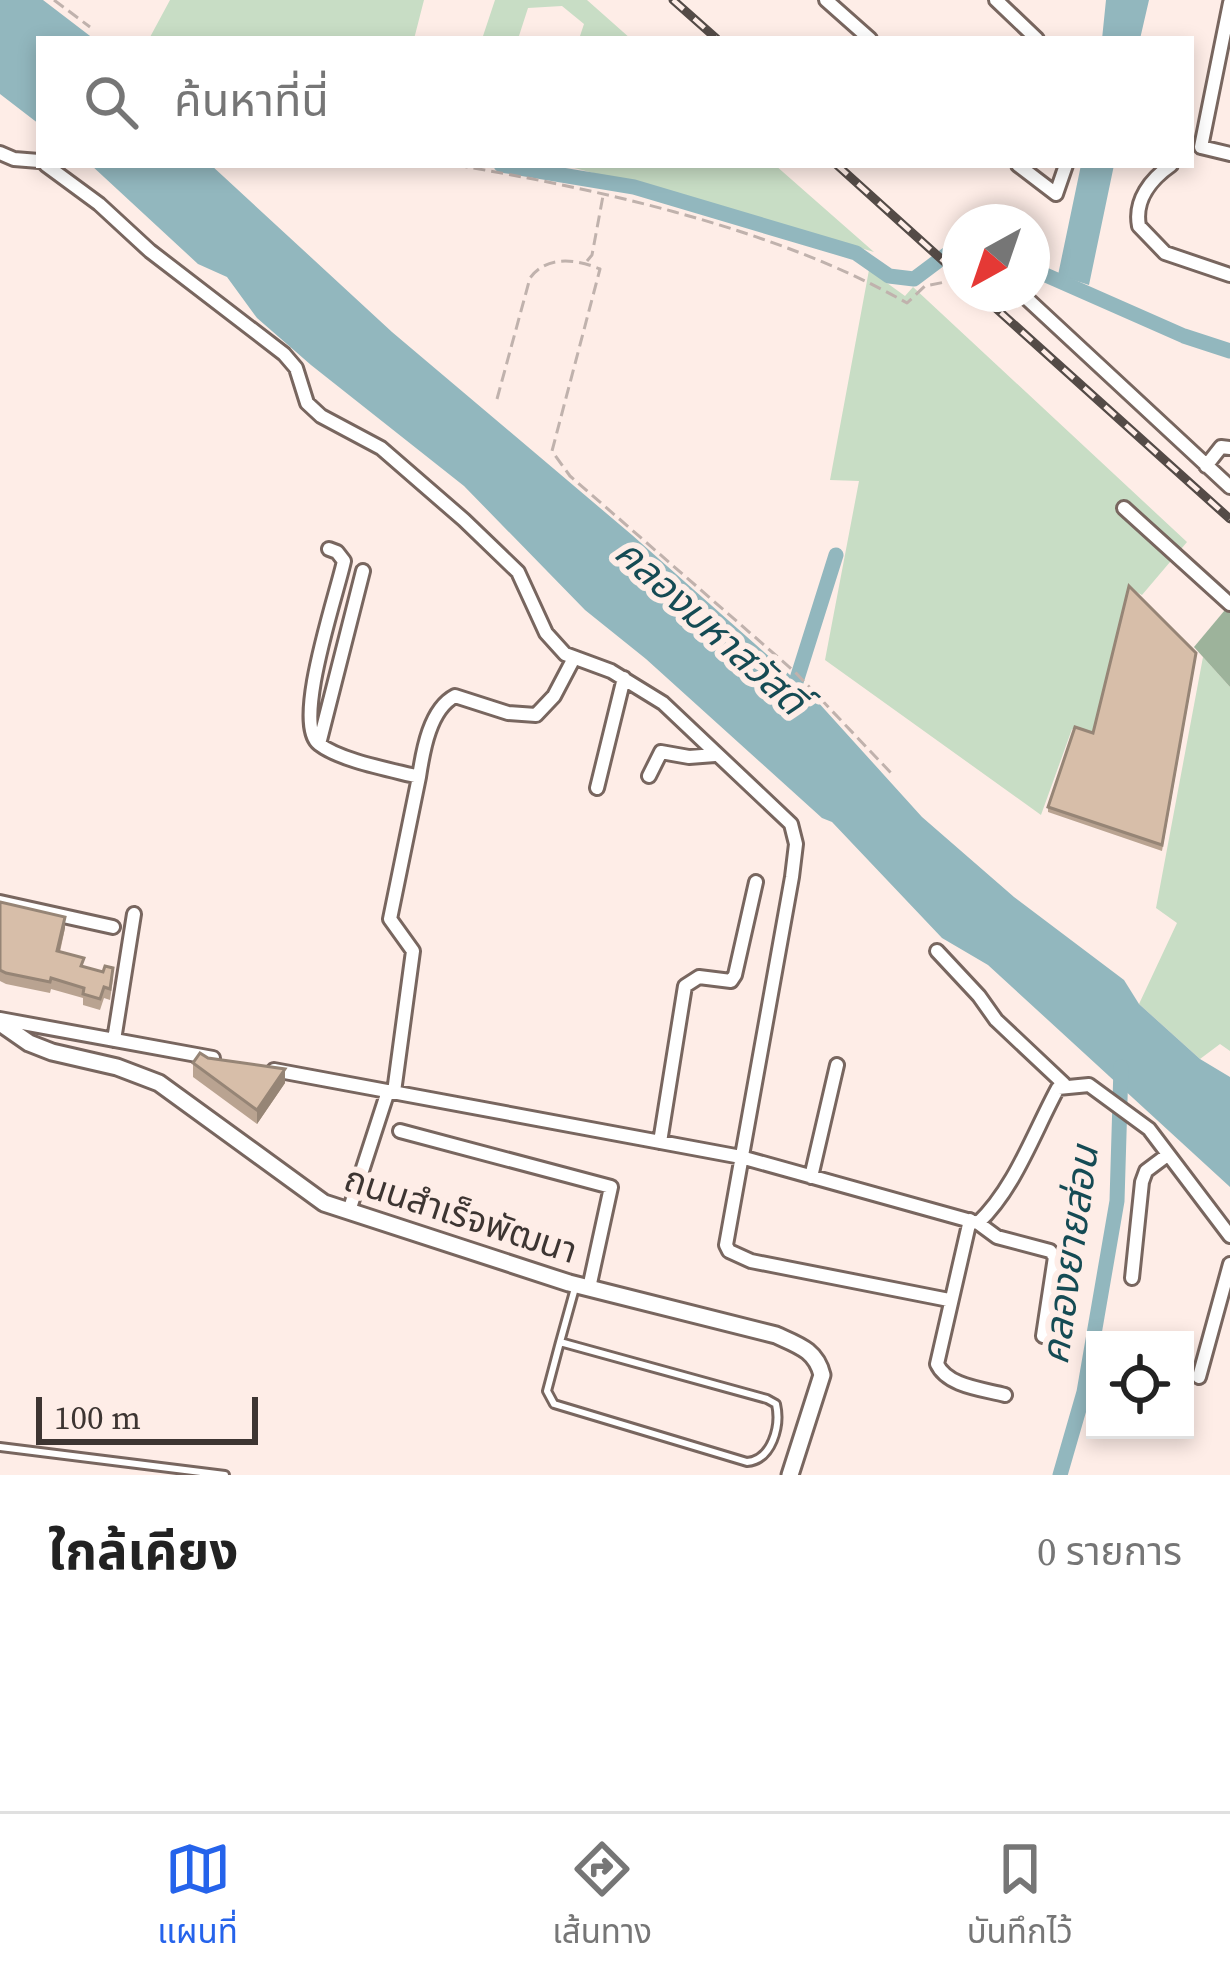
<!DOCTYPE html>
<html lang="th">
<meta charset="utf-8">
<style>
:root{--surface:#fff;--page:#f6f6f6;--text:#222;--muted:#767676;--line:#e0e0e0;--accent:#2563eb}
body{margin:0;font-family:"Source Serif 4","Noto Sans Thai",serif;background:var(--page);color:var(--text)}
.controls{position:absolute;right:36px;bottom:36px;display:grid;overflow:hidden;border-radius:0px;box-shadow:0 6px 18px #0003}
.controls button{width:108px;height:108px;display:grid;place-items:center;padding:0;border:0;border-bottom:3px solid var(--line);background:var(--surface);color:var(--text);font:60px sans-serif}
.compass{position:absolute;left:942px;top:204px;width:108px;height:108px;border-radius:50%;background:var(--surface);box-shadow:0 6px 18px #0003;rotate:220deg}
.scale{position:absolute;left:36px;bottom:30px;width:222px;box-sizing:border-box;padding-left:12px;border:6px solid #3d3532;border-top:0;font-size:33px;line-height:42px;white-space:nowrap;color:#3d3532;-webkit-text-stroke:9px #feede7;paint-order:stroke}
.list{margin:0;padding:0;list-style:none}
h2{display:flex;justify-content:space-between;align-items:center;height:156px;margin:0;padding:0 48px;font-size:51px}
h2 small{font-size:39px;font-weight:400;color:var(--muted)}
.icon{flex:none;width:66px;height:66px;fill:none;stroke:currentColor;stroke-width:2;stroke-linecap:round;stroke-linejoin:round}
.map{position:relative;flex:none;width:1230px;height:1475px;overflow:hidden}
.search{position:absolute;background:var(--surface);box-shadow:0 6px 18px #0003;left:36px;right:36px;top:36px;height:132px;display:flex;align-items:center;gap:30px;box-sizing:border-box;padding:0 42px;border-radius:0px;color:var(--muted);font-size:45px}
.sheet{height:336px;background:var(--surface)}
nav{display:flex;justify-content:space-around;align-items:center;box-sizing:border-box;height:168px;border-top:3px solid var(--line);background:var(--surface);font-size:33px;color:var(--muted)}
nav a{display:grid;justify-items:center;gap:6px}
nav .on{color:var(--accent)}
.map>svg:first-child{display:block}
</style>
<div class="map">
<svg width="1230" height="1475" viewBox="0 0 1230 1475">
<rect width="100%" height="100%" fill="#feede7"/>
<path fill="#c8ddc5" d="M170,0H424L414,39H149Z
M495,0H587L631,39H579L584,24L562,6L528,8L518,39H482Z
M563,165H775L874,252L715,205Z
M869,270L905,296L913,287L1187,542L1142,595L1133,590L1097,732L1072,729L1041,815L825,660L859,481L830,480Z
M1203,657L1230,687V1051L1220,1044L1200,1059L1139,1004L1177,923L1156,908Z"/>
<path fill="#9db39b" d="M1230,604V687L1194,647Z"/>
<path fill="#92b7be" d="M0,0H43L94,39H39V124L0,94Z
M1106,0H1149L1140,39H1102Z
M91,165H211L392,332L632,535L807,690L922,817L1014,897L1124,980L1139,1004L1200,1059L1230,1077V1187L988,965L942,938L832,822L822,818L646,659L585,610L464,486L311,365L257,318L227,277L198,264Z
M1081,165H1114L1089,285L1058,275Z"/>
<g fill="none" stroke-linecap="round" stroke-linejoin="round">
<path stroke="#92b7be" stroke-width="15" d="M501,165L634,187L856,253L889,276L914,279L946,255L960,249
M1032,269L1184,336L1230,351
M790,701L836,555
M1060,1475L1084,1392L1117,1201L1121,1067"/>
<g stroke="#78665f" stroke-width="12">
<path id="service" d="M560,1342L767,1399L776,1404C781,1426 772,1460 747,1462L554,1404L547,1391Z
M560,1342L575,1288
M0,1447L225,1475"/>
</g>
<g stroke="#78665f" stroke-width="18">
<path id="minor" d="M826,0L870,39
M996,0L1037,39
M1201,147L1230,3
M1201,147L1230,154
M0,153L14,159L39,161
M46,165L99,204L150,251L284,354L296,368L307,403L321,416L381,448L464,520L518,572L546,633L565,654L611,671L663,703L791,824L796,844L792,877L726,1245L729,1251L751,1261L949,1300
M1018,165L1056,194L1066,165
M1171,165C1151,179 1134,200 1139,226L1165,253L1230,275
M1022,294L1230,487
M1206,466L1221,447L1230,448
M1124,508L1230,604
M329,549L337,552L344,561C337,594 292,724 319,744C341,761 392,770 419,777C423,750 430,709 455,696L508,713L536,715L554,696L574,658
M319,744L363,571
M649,776L661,752L689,757L715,755
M597,788L624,678
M0,902L113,927
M937,951L979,996L996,1020L1064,1084
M0,1019L213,1058
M114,1040L134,914
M274,1070L741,1157L978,1223C1015,1188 1034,1132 1058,1088L1089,1085L1149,1129L1230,1236
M394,1092L413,951L390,919L419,777
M400,1131L611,1187L589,1288
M660,1142L685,986L699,977L731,981L735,975L756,882
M811,1177L837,1065
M349,1211L388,1091
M970,1220L937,1364C947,1386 982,1389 1005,1395
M978,1223L997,1237L1050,1251L1055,1257L1043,1336
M1132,1278L1142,1182L1146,1171L1166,1156
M1199,1377L1230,1264"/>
</g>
<g stroke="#78665f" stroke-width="21">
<path id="tertiary" d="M0,1023L29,1043L52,1052L117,1067L159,1083L324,1203L569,1283L776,1335C798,1345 816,1350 822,1375L790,1475"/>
</g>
<path stroke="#c0b2ad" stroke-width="3" stroke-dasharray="12 6" stroke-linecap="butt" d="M54,0L90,27
M456,165C603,190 777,229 907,303L925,286L960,279
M587,261L592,255L603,196
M497,399L530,278C547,255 576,259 600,269L552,451L570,476L795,672L891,773"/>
<use href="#service" stroke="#fff" stroke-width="6"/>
<use href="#minor" stroke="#fff" stroke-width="12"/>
<use href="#tertiary" stroke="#fff" stroke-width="15"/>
<g stroke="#544b47" stroke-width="9">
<path id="rail" d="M673,0L717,39
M837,165L960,276
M980,294L1230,519"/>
</g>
<use href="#rail" stroke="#feede7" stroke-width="4.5" stroke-dasharray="14" stroke-linecap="butt"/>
</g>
<path fill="#b9a391" d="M1196,658L1162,851L1048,812V807L1093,733Z
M0,902L65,928L60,952L84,967L113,979L110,1000L104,998L100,1010L83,1005V998L51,989L50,993L6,984L0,981Z
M208,1058L285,1083L257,1124L193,1077V1063Z"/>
<path fill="#968576" d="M65,917V928L57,962V951Z
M285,1069V1083L257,1124V1110Z"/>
<path fill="#d7bea9" stroke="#968576" stroke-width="3" d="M1129,586L1196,653L1162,845L1048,807L1075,727L1093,733Z
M0,902L65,917L57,951L84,958L81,966L103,972L105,966L113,968L110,989L104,987L100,999L83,994L84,988L51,978L50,982L6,973L0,970Z
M200,1053L208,1058L285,1069L257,1110L193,1063Z"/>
<g text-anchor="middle" stroke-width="12" stroke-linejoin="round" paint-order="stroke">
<g font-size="36" fill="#3d3532" stroke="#feede7">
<text transform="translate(461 1214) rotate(18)" y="13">ถนนสำเร็จพัฒนา</text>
</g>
<g font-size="39" font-style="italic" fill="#154b54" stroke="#feede7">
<text transform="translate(711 626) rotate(42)" y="14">คลองมหาสวัสดิ์</text>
<text transform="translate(1069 1255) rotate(-82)" y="14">คลองยายส่อน</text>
</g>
</g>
</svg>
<div class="controls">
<button><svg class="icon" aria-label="locate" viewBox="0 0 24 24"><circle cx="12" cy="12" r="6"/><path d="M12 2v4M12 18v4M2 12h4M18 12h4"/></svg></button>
</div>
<svg class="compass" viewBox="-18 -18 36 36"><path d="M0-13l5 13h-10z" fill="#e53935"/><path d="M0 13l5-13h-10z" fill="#767676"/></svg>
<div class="scale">100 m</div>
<div class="search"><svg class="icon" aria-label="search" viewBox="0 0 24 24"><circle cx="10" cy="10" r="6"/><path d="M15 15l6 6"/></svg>ค้นหาที่นี่</div>
</div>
<section class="sheet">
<h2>ใกล้เคียง<small>0 รายการ</small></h2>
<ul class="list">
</ul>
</section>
<nav>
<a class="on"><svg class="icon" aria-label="map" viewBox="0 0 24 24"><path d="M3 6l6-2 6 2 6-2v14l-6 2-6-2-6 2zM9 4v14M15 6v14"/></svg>แผนที่</a>
<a><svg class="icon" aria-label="directions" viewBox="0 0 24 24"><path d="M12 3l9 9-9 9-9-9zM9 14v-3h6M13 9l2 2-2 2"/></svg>เส้นทาง</a>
<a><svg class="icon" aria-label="saved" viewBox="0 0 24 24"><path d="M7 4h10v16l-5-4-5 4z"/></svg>บันทึกไว้</a>
</nav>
